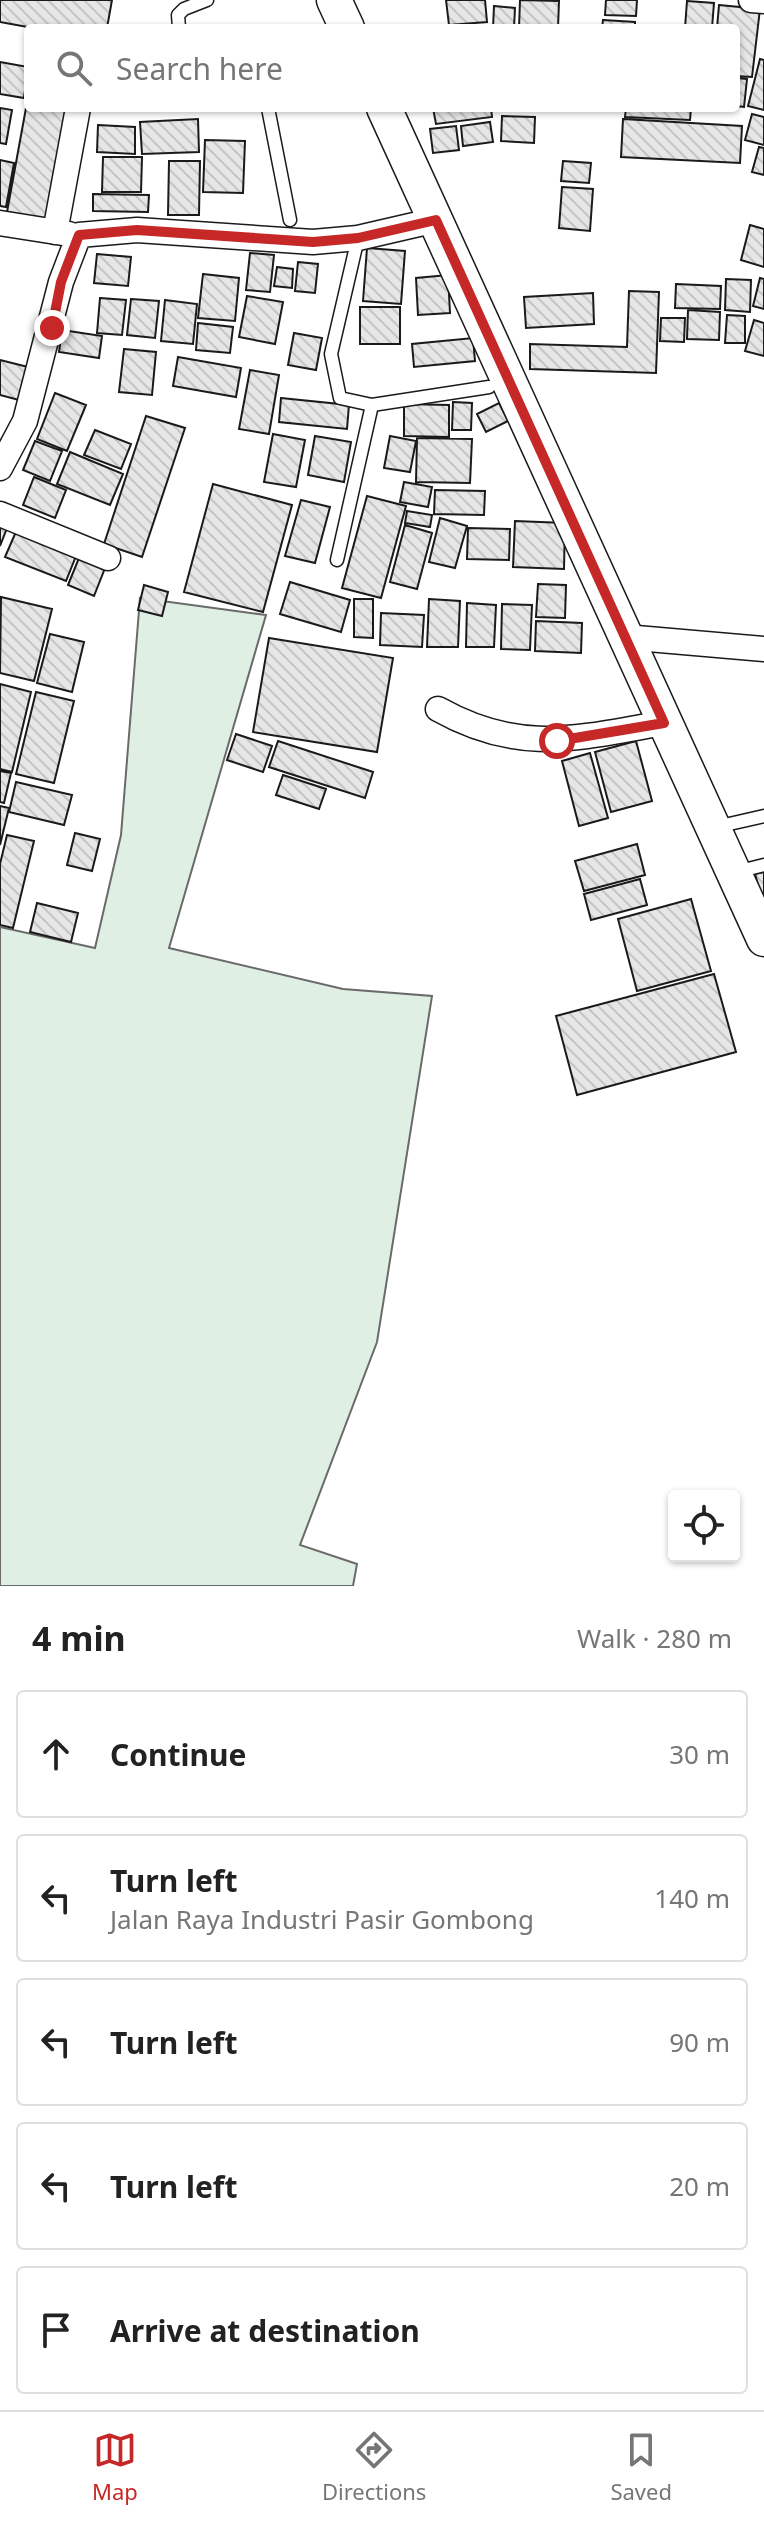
<!DOCTYPE html>
<meta charset="utf-8">
<style>
:root{--surface:#fff;--page:#f6f6f6;--text:#222;--muted:#767676;--line:#e0e0e0;--accent:#c62828}
body{margin:0;font-family:"Noto Sans",sans-serif;background:var(--page);color:var(--text)}
.controls{position:absolute;right:24px;bottom:24px;display:grid;overflow:hidden;border-radius:8px;box-shadow:0 2px 6px #0004}
.controls button{width:72px;height:72px;display:grid;place-items:center;padding:0;border:0;border-bottom:2px solid var(--line);background:var(--surface);color:var(--text);font:40px sans-serif}
.stop{position:absolute;width:24px;height:24px;margin:-18px;border:6px solid #c62828;border-radius:50%;background:#fff}
.stop.end{background:#c62828;border-color:#fff;box-shadow:0 2px 8px #0008}
.list{margin:0;padding:0;list-style:none}
h2{display:flex;justify-content:space-between;align-items:center;height:104px;margin:0;padding:0 32px;font-size:34px}
h2 small{font-size:26px;font-weight:400;color:var(--muted)}
.list li{display:grid;grid-template-columns:52px 1fr auto;gap:24px;align-items:center;box-sizing:border-box;height:128px;margin:0 16px 16px;padding:0 16px;border:2px solid var(--line);border-radius:8px}
.list b{display:block;font-size:30px;white-space:nowrap}
.list p{margin:0;font-size:26px;white-space:nowrap;color:var(--muted)}
.list em{font-size:26px;font-style:normal;color:var(--muted)}
.icon{flex:none;width:44px;height:44px;fill:none;stroke:currentColor;stroke-width:2;stroke-linecap:round;stroke-linejoin:round}
.map{position:relative;flex:none;width:764px;height:1586px;overflow:hidden}
.search{position:absolute;background:var(--surface);box-shadow:0 2px 6px #0004;left:24px;right:24px;top:24px;height:88px;display:flex;align-items:center;gap:20px;box-sizing:border-box;padding:0 28px;border-radius:8px;color:var(--muted);font-size:30px}
.sheet{height:824px;background:var(--surface)}
nav{display:flex;justify-content:space-around;align-items:center;box-sizing:border-box;height:112px;border-top:2px solid var(--line);background:var(--surface);font-size:22px;color:var(--muted)}
nav a{display:grid;justify-items:center;gap:4px}
nav .on{color:var(--accent)}
.map>svg:first-child{display:block}
</style>
<div class="map">
<svg width="764" height="1586" viewBox="0 0 764 1586">
<defs>
<pattern id="building-back-hatch" width="6" height="6" patternUnits="userSpaceOnUse" patternTransform="scale(2)"><rect width="6" height="6" fill="#e6e6e6"/><path d="M-1 5l2 2M0 0l6 6M5-1l2 2" fill="none" stroke="#c5c5c5"/></pattern>
</defs>
<rect width="100%" height="100%" fill="#fff"/>
<path fill="#e0efe3" stroke="#6a6a6a" stroke-width="2" d="M140,598L266,615L169,948L343,989L432,996L377,1342L300,1545L357,1564L353,1586H0V927L95,948L121,835Z"/>
<path fill="url(#building-back-hatch)" stroke="#1a1a1a" stroke-width="2" d="M0,0H112L107,28H33L0,22Z
M446,0H485L487,22L449,25Z
M520,0L559,1L558,28H519Z
M606,0H637L636,16L605,15Z
M687,1L714,3L712,28H685Z
M719,5L760,9L752,77L736,76V28H717Z
M494,6L515,8L514,28H493Z
M603,20L635,22V28H602Z
M760,59L764,60V110L748,106Z
M0,62L28,67L24,98L0,94Z
M736,78L747,79L744,107L736,106Z
M28,97V108H66L46,219L7,212Z
M0,108L12,110L6,144L0,143Z
M433,108H491L492,117L436,124Z
M626,108H691L690,120L625,117Z
M752,114L764,117V145L745,140Z
M502,116L535,117L534,143L501,141Z
M198,119L199,152L142,154L140,122Z
M623,119L742,126L740,163L621,157Z
M490,122L493,142L463,146L461,126Z
M98,125L135,127V154L97,152Z
M456,126L459,150L433,153L430,129Z
M205,140L245,141L243,193L203,192Z
M759,147L764,148V175L752,172Z
M103,157H142L141,192H102Z
M0,160L14,163L6,207L0,206Z
M169,161H200L199,215H168Z
M563,161L591,163L589,183L561,181Z
M562,187L593,189L590,231L559,228Z
M93,194L149,195L148,212L93,211Z
M750,225L764,229V267L741,260Z
M367,248L405,251L401,304L363,301Z
M250,253L274,255L270,292L246,290Z
M97,254L131,257L128,286L94,283Z
M298,262L318,264L315,293L295,291Z
M277,267L293,269L292,288L274,286Z
M203,274L239,278L235,321L198,318Z
M448,275L450,313L418,315L416,278Z
M760,278L764,279V309L753,306Z
M726,279L751,280L750,312L725,310Z
M676,284L721,286L720,309L675,308Z
M629,291L659,292L656,373L530,369V344L627,347Z
M593,293L594,324L526,328L524,297Z
M247,296L283,302L275,344L239,337Z
M100,298L126,300L122,335L97,333Z
M131,299L159,301L155,338L127,335Z
M165,300L197,304L193,344L161,341Z
M360,307H400V344H360Z
M688,310L720,312L719,340L687,339Z
M727,315L745,316V343H725Z
M661,318H685L684,342L660,341Z
M754,320L764,323V356L745,351Z
M198,323L233,327L230,353L196,350Z
M62,330L102,336L99,358L59,352Z
M294,333L322,338L316,370L288,365Z
M473,338L475,361L414,367L412,344Z
M124,349L156,352L152,395L119,392Z
M178,357L241,368L236,397L173,386Z
M0,360L28,367L19,400L0,395Z
M250,370L279,375L269,434L239,429Z
M55,393L86,405L67,451L37,439Z
M281,398L349,405L347,429L279,422Z
M453,402L472,403L471,430H452Z
M499,403L508,421L486,432L477,414Z
M404,404L449,405V437L404,436Z
M146,416L185,428L142,557L104,544Z
M95,430L131,444L121,469L84,455Z
M273,434L305,440L296,487L264,482Z
M315,436L351,442L344,482L308,475Z
M390,436L416,441L410,472L384,468Z
M417,438L472,439L470,483L416,482Z
M35,441L62,451L50,481L23,470Z
M70,452L123,474L110,505L57,484Z
M34,477L66,490L55,518L23,505Z
M404,482L432,487L428,507L400,502Z
M213,484L292,505L263,612L184,592Z
M435,490L485,491L484,515L434,514Z
M367,496L406,506L381,598L342,588Z
M301,500L330,507L315,563L285,556Z
M407,511L432,515L430,527L405,523Z
M440,518L467,526L455,568L429,562Z
M0,520L9,523L0,546Z
M515,521L565,523L564,569L513,567Z
M405,525L432,533L417,589L390,582Z
M18,527L78,551L66,581L5,557Z
M468,528L510,529L509,560L467,559Z
M81,553L107,563L94,596L68,585Z
M290,582L350,600L341,632L280,614Z
M538,584L566,585L565,618L536,617Z
M144,585L168,592L162,616L138,610Z
M1,597L52,609L34,681L0,673Z
M354,599H373V638L354,637Z
M429,599L460,601L458,647H427Z
M467,603L496,605L494,647H466Z
M502,604L532,605L530,650L501,649Z
M381,613L424,615L422,647L380,645Z
M536,621L582,623L581,653L535,651Z
M50,634L84,642L72,692L37,683Z
M269,638L393,658L377,752L253,732Z
M0,684L31,692L12,772L0,769Z
M36,692L74,701L54,783L16,774Z
M236,734L272,746L263,772L227,760Z
M278,741L373,772L365,798L269,767Z
M636,741L652,801L611,812L595,752Z
M590,753L608,818L579,826L562,761Z
M0,771L11,773L4,803L0,802Z
M283,775L326,789L319,809L276,795Z
M16,782L72,795L64,825L9,812Z
M0,806L9,808L0,845Z
M75,833L100,839L92,871L67,865Z
M7,835L34,841L13,928L0,925V864Z
M637,844L645,875L584,891L575,861Z
M764,872V906L755,874Z
M640,879L647,905L591,920L584,894Z
M691,899L711,971L637,991L618,919Z
M37,903L78,913L71,942L30,932Z
M714,974L736,1052L577,1095L556,1016Z"/>
<g fill="none" stroke-linecap="round" stroke-linejoin="round">
<g stroke="#1a1a1a" stroke-width="15">
<path id="lane" d="M179,28L178,15L184,9L207,0
M268,108L290,220
M358,238L331,354L340,398L372,405L489,387
M337,560L372,405
M716,827L764,816
M736,872L764,865"/>
</g>
<g stroke="#1a1a1a" stroke-width="27">
<path id="street" d="M751,0L764,1
M0,223L69,234
M55,232L78,108
M0,468L25,421L61,282L79,235L137,230L313,242L358,238L436,220
M0,514L108,558
M625,637L764,649
M438,709C520,755 577,738 664,723"/>
</g>
<g stroke="#1a1a1a" stroke-width="37">
<path id="secondary" d="M334,0L347,28
M384,108L764,939"/>
</g>
<use href="#lane" stroke="#fff" stroke-width="12"/>
<use href="#street" stroke="#fff" stroke-width="24"/>
<use href="#secondary" stroke="#fff" stroke-width="34"/>
</g>
<g fill="none" stroke-linecap="round" stroke-linejoin="round">
<path stroke="#c62828" stroke-width="10" d="M52,328L61,282L79,235L137,230L313,242L358,238L436,220L664,723L557,741"/>
</g>
</svg>
<div class="controls">
<button><svg class="icon" aria-label="locate" viewBox="0 0 24 24"><circle cx="12" cy="12" r="6"/><path d="M12 2v4M12 18v4M2 12h4M18 12h4"/></svg></button>
</div>
<div class="stop" style="left:557px;top:741px"></div>
<div class="stop end" style="left:52px;top:328px"></div>
<div class="search"><svg class="icon" aria-label="search" viewBox="0 0 24 24"><circle cx="10" cy="10" r="6"/><path d="M15 15l6 6"/></svg>Search here</div>
</div>
<section class="sheet">
<h2>4 min<small>Walk · 280 m</small></h2>
<ul class="list">
<li><svg class="icon" aria-label="ahead" viewBox="0 0 24 24"><path d="M12 20V5M6 11l6-6 6 6"/></svg><div><b>Continue</b></div><em>30 m</em></li>
<li><svg class="icon" aria-label="left" viewBox="0 0 24 24"><path d="M17 20v-9H6M10 6l-5 5 5 5"/></svg><div><b>Turn left</b><p>Jalan Raya Industri Pasir Gombong</p></div><em>140 m</em></li>
<li><svg class="icon" aria-label="left" viewBox="0 0 24 24"><path d="M17 20v-9H6M10 6l-5 5 5 5"/></svg><div><b>Turn left</b></div><em>90 m</em></li>
<li><svg class="icon" aria-label="left" viewBox="0 0 24 24"><path d="M17 20v-9H6M10 6l-5 5 5 5"/></svg><div><b>Turn left</b></div><em>20 m</em></li>
<li><svg class="icon" aria-label="arrive" viewBox="0 0 24 24"><path d="M6 21V4h12l-3 4 3 4H6"/></svg><div><b>Arrive at destination</b></div></li>
</ul>
</section>
<nav>
<a class="on"><svg class="icon" aria-label="map" viewBox="0 0 24 24"><path d="M3 6l6-2 6 2 6-2v14l-6 2-6-2-6 2zM9 4v14M15 6v14"/></svg>Map</a>
<a><svg class="icon" aria-label="directions" viewBox="0 0 24 24"><path d="M12 3l9 9-9 9-9-9zM9 14v-3h6M13 9l2 2-2 2"/></svg>Directions</a>
<a><svg class="icon" aria-label="saved" viewBox="0 0 24 24"><path d="M7 4h10v16l-5-4-5 4z"/></svg>Saved</a>
</nav>
